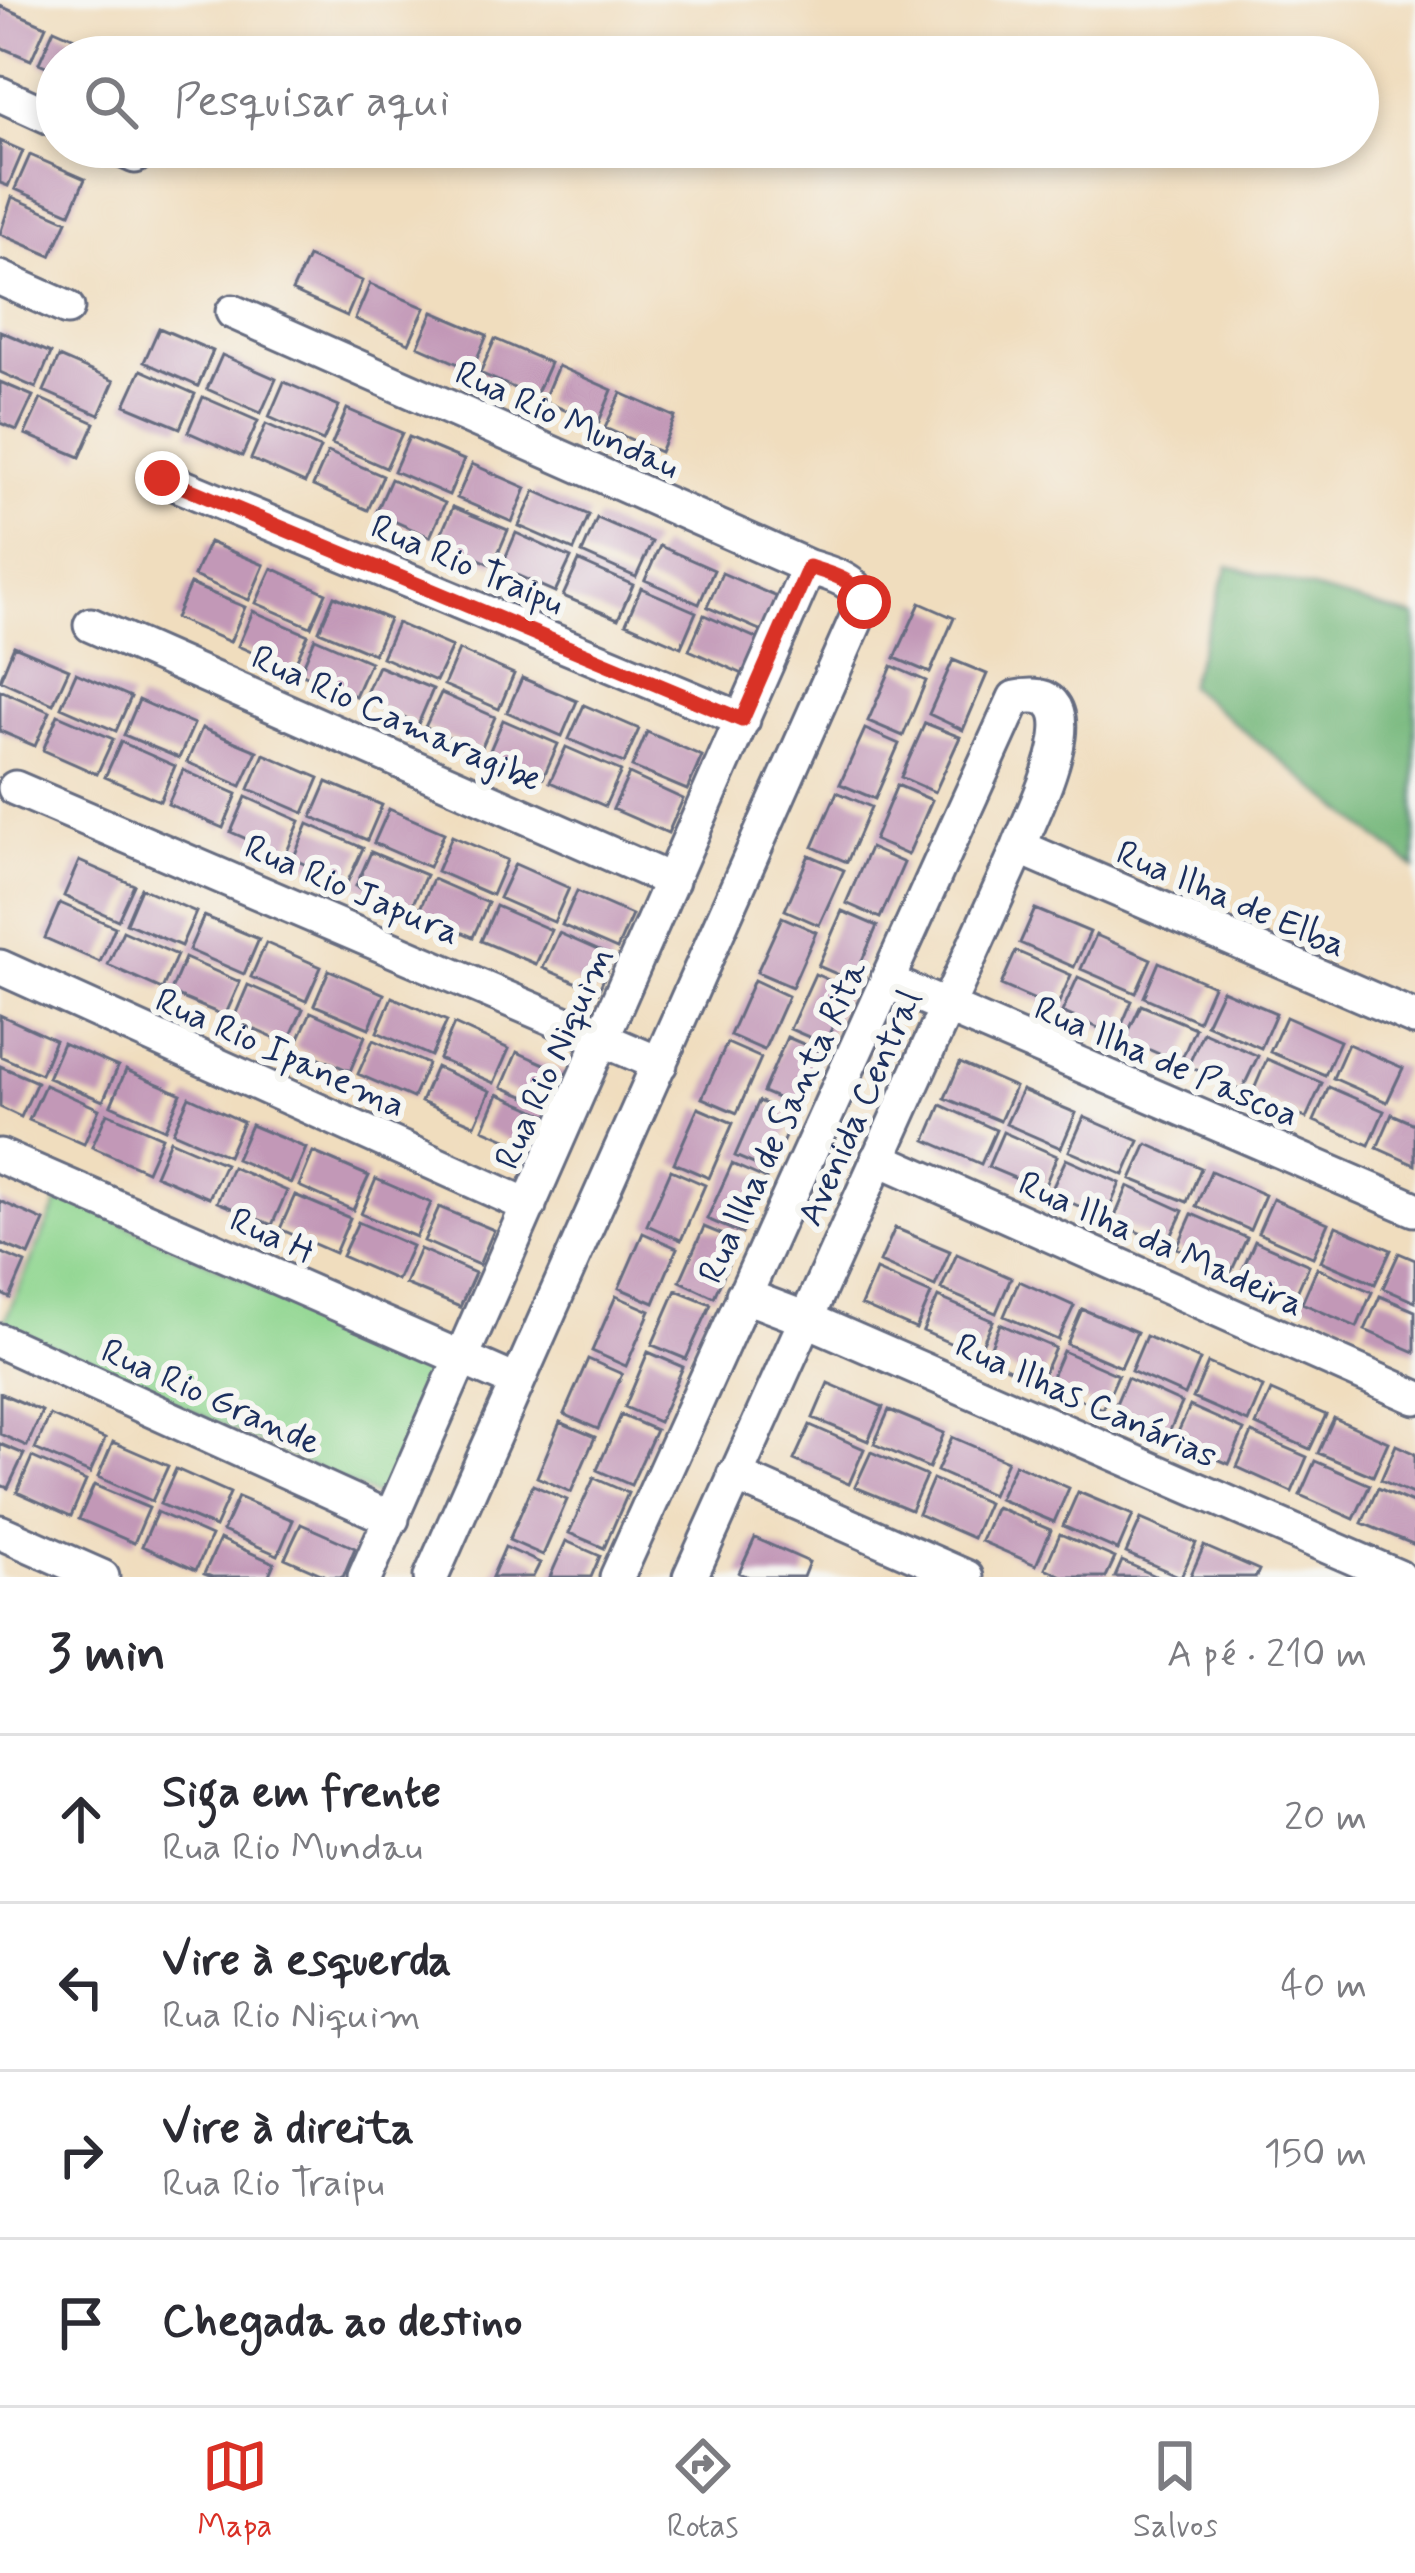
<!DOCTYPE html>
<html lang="pt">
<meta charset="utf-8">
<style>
:root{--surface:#fff;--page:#f2f2f3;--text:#2b2b33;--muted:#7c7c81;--line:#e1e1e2;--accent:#d93025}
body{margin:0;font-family:Mynerve,sans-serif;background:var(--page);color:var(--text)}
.stop{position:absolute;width:36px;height:36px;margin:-27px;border:9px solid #d93025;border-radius:50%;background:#fff}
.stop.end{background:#d93025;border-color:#fff;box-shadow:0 3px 12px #0008}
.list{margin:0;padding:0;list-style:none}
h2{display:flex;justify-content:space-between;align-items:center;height:156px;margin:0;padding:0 48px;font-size:51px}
h2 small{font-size:39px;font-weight:400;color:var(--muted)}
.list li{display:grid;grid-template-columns:78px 1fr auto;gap:36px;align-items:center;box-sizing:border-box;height:168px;padding:0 48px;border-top:3px solid var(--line)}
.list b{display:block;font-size:45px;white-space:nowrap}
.list p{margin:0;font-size:39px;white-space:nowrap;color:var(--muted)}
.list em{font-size:39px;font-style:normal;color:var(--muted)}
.icon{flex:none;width:66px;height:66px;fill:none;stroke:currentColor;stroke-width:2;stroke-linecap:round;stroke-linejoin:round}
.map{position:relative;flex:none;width:1415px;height:1577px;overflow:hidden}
.search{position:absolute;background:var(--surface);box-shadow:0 6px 18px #0003;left:36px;right:36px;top:36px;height:132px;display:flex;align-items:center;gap:30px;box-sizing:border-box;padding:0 42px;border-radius:66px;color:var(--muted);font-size:45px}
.sheet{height:828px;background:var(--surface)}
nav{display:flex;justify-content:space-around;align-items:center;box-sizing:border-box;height:168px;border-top:3px solid var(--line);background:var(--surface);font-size:33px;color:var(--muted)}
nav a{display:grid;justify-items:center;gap:6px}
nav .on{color:var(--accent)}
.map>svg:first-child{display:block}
</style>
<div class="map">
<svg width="1415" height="1577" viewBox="0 0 1415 1577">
<rect width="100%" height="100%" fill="#f6f6f2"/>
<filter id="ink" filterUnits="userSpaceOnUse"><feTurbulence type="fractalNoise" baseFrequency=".00833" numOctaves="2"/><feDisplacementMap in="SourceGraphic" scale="24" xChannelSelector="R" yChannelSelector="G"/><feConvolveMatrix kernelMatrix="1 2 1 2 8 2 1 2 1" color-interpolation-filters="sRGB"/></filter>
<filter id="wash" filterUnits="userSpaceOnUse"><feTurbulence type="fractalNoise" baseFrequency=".004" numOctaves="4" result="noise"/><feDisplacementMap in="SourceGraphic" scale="48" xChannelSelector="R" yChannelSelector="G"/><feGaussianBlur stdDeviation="2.7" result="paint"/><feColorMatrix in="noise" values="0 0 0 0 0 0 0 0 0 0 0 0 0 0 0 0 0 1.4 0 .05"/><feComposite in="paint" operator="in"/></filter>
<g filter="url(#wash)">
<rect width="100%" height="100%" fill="#f0ddbe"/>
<path fill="#90d690" stroke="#568277" stroke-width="3" d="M61,1195L437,1368L441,1378L387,1490L373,1495L3,1324Z"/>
<path fill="#74b77a" stroke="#48736c" stroke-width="3" d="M1228,566L1415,617V868L1188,686Z"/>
<g id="blocks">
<path fill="#c298b7" d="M0,6L46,26L31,60L0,47Z
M54,29L109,53L107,57H57V71L39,63Z
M0,141L23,151L8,186L0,183Z
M30,155L85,179L70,213L15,189Z
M12,197L67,221L51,256L0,234Z
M308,257L362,281L347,316L292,291Z
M370,284L425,308L409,343L355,319Z
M433,312L487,335L472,370L418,346Z
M159,328L213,351L198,386L144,362Z
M0,331L51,353L36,388L0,372Z
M495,339L550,363L535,397L480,373Z
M222,355L276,379L261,413L207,389Z
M59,357L114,381L99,415L44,391Z
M558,366L612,390L598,424L543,401Z
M141,370L195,394L180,428L125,405Z
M0,382L33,396L17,430L0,423Z
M284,382L339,406L323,441L269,417Z
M621,393L675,417L660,452L605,428Z
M203,397L258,421L242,456L188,432Z
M41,399L95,423L80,457L25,434Z
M347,409L402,433L386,468L332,444Z
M266,424L320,448L305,483L251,459Z
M409,437L464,460L449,495L394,471Z
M328,452L383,476L368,510L313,486Z
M472,464L526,488L512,522L457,498Z
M391,479L445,503L430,537L376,513Z
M535,491L589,515L574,550L519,526Z
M453,507L508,530L493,565L438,541Z
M597,518L652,542L636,577L582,553Z
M516,533L571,558L555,592L501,568Z
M209,542L264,565L249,600L194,576Z
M660,546L714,570L699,604L645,580Z
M579,561L633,585L618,619L563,596Z
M272,568L326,593L311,627L256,603Z
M722,573L777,597L762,631L707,607Z
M190,584L245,607L230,642L175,618Z
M641,588L696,612L681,647L626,623Z
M334,596L389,619L374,654L319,631Z
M920,603L954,618L930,673L895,658Z
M253,611L308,635L292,670L238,646Z
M704,615L758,639L743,674L689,650Z
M397,623L452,647L436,681L382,657Z
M315,638L370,662L355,696L300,673Z
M14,646L69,669L53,704L0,680Z
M459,650L514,674L499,709L444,685Z
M953,660L987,674L963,730L929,714Z
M378,666L433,689L418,724L363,700Z
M892,666L926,681L903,736L868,721Z
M76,673L131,697L116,731L61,707Z
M522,678L577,701L562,736L507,712Z
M0,690L50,712L35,746L0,731Z
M441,693L495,717L480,751L425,727Z
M139,700L194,724L179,758L124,735Z
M584,705L639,729L624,763L569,739Z
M58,715L113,739L97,774L43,750Z
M503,720L558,744L543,778L488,755Z
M925,723L960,737L935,792L901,777Z
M202,728L257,751L241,786L187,762Z
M865,729L899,744L875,799L840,784Z
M647,732L702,756L687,790L632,767Z
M121,742L175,766L160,801L105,777Z
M566,747L621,771L605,806L550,782Z
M264,754L319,778L304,813L249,789Z
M183,770L237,794L223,828L168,804Z
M629,774L683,799L668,833L613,809Z
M327,782L382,805L367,840L312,817Z
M897,785L932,800L908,855L874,840Z
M837,792L871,807L847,862L813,847Z
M246,797L300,821L285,856L231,832Z
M389,809L444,833L429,867L374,843Z
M308,824L363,848L347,883L293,859Z
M452,836L507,860L492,895L437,871Z
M870,848L904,863L880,918L846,903Z
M371,852L426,875L410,910L356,886Z
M809,855L844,870L819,925L785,910Z
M79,861L134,885L118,920L64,896Z
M515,864L569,888L554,922L499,898Z
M433,879L488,903L473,937L418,913Z
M141,888L196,912L181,946L126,923Z
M577,891L632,915L617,949L562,925Z
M60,903L115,927L100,962L45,938Z
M496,906L551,930L536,964L481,941Z
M1035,909L1090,932L1074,967L1020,943Z
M842,911L877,926L853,981L818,966Z
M204,916L259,939L244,974L189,950Z
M782,917L816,932L792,987L757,972Z
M123,931L177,955L162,989L108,965Z
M559,933L613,957L598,992L543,968Z
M1096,935L1151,959L1136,993L1081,969Z
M266,943L321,967L306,1001L251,977Z
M1016,951L1071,975L1056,1009L1001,985Z
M185,958L240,982L225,1016L170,993Z
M1159,962L1213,986L1198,1021L1144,997Z
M329,970L384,994L369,1028L314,1005Z
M815,974L849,989L825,1044L790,1029Z
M1078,977L1132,1001L1117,1036L1062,1012Z
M754,980L788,996L764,1050L730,1035Z
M248,985L303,1009L287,1044L233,1020Z
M1222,990L1276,1013L1261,1048L1206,1024Z
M392,997L447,1021L431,1056L377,1032Z
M1141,1005L1195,1028L1180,1063L1125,1039Z
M311,1012L365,1036L350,1071L295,1047Z
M0,1015L55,1040L41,1074L0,1056Z
M1286,1017L1340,1041L1325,1075L1270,1052Z
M454,1024L509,1049L494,1083L439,1059Z
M1203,1032L1258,1056L1242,1090L1188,1066Z
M787,1037L822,1052L798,1107L763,1092Z
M373,1040L428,1064L413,1098L358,1074Z
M63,1043L118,1067L103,1101L48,1078Z
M727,1043L761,1058L737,1113L702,1098Z
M1348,1044L1403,1068L1387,1102L1333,1078Z
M517,1052L571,1076L557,1110L502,1087Z
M1267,1059L1322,1083L1306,1118L1252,1094Z
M960,1063L1015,1087L1000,1121L945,1098Z
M0,1066L37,1082L21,1117L0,1107Z
M436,1067L490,1091L475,1125L421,1102Z
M126,1070L181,1094L165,1129L111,1105Z
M45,1085L99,1109L84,1144L29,1120Z
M1329,1087L1384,1111L1369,1145L1314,1121Z
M1022,1090L1076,1113L1061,1148L1006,1124Z
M498,1094L553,1118L538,1153L483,1129Z
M189,1097L243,1122L228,1156L173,1132Z
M759,1101L794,1116L770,1171L735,1156Z
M941,1105L996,1130L981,1164L926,1140Z
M698,1108L733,1123L709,1178L674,1163Z
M107,1113L162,1137L147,1171L92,1147Z
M1392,1114L1415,1124V1165L1377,1148Z
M1084,1117L1139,1141L1124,1175L1069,1151Z
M251,1125L306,1148L291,1183L236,1159Z
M1003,1132L1057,1156L1043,1190L988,1167Z
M170,1140L225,1164L209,1198L155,1175Z
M1147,1144L1201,1168L1187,1202L1131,1179Z
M313,1152L369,1176L353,1210L299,1186Z
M1066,1159L1120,1183L1105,1218L1050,1193Z
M732,1164L766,1179L742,1234L707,1219Z
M232,1167L287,1191L272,1225L217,1202Z
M671,1170L705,1185L681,1240L647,1225Z
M1211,1171L1265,1195L1250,1230L1196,1206Z
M376,1179L431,1203L416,1237L361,1214Z
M1128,1186L1183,1211L1167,1245L1113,1221Z
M295,1195L350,1218L335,1253L280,1229Z
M1273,1199L1328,1223L1313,1257L1258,1233Z
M0,1201L44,1221L29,1255L0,1243Z
M439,1207L494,1230L479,1265L424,1241Z
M1192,1214L1247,1238L1231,1272L1177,1248Z
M358,1222L412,1246L397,1280L342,1256Z
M1336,1226L1391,1250L1375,1284L1321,1261Z
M704,1227L738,1241L714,1297L680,1281Z
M895,1228L950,1251L935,1286L880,1262Z
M643,1233L677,1248L654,1303L619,1288Z
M1255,1241L1309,1265L1294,1299L1240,1276Z
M420,1249L475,1273L460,1307L405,1284Z
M0,1252L25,1263L10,1298L0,1293Z
M1399,1253L1415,1260V1302L1383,1288Z
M957,1254L1011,1278L996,1313L941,1289Z
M1317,1268L1372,1292L1357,1327L1302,1303Z
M876,1270L931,1294L916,1329L861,1305Z
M1019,1281L1074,1306L1058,1340L1004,1316Z
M676,1290L711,1304L686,1359L652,1345Z
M616,1296L650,1311L626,1366L592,1351Z
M1380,1296L1415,1311V1352L1365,1330Z
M938,1297L993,1321L977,1355L923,1331Z
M1082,1309L1137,1332L1121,1367L1067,1344Z
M1000,1324L1055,1348L1040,1382L986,1359Z
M1146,1336L1200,1360L1185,1395L1131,1371Z
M1063,1351L1118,1375L1103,1409L1048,1386Z
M648,1352L683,1367L659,1422L625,1407Z
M588,1359L622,1374L598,1429L564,1414Z
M1208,1363L1263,1387L1248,1422L1193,1398Z
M1127,1378L1182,1403L1167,1437L1112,1413Z
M828,1383L883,1407L868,1441L813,1418Z
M1271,1391L1326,1415L1310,1449L1256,1425Z
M0,1393L42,1411L27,1446L0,1434Z
M1190,1406L1244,1430L1229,1464L1174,1441Z
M889,1410L944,1433L929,1468L874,1444Z
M50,1415L105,1439L90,1473L35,1449Z
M621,1415L656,1430L631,1485L597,1470Z
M1334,1418L1388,1442L1373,1476L1318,1453Z
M560,1422L595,1437L571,1492L537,1477Z
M810,1425L864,1449L849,1484L794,1460Z
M1252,1433L1307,1457L1292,1492L1237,1467Z
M952,1437L1007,1461L992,1495L937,1471Z
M113,1442L168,1466L152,1501L98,1477Z
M0,1444L24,1454L8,1488L0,1485Z
M1396,1445L1415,1454V1495L1381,1480Z
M871,1452L926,1476L911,1510L855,1487Z
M32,1457L86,1481L71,1516L17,1492Z
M1315,1461L1370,1485L1354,1519L1300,1495Z
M1015,1464L1069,1488L1054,1522L999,1499Z
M176,1469L230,1493L215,1527L160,1504Z
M594,1478L628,1493L604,1548L569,1533Z
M933,1479L988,1503L973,1538L918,1514Z
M94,1485L149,1508L134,1543L79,1519Z
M533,1485L567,1500L543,1555L509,1540Z
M1378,1488L1415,1504V1545L1362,1523Z
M1078,1492L1133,1515L1118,1550L1063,1526Z
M238,1497L293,1520L278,1555L223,1531Z
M996,1507L1051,1530L1036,1565L981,1541Z
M157,1512L211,1536L196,1570L142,1546Z
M1141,1519L1196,1543L1181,1577L1126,1553Z
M301,1524L355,1548L343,1577H328L285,1558Z
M1060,1534L1115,1558L1106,1577H1064L1045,1568Z
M755,1538L809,1562L803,1577H749L739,1573Z
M220,1539L274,1563L268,1577H212L204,1574Z
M566,1541L600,1556L591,1577H550Z
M1204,1546L1259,1570L1256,1577H1190Z
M505,1547L540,1563L533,1577H492Z
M1122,1561L1158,1577H1115Z"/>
</g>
</g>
<g filter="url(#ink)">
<use href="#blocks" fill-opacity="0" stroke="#666c80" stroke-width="3"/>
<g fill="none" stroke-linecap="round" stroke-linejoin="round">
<g stroke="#666c80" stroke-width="39">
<path id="minor" d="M0,94L57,120
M115,147L135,156
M0,278L67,308
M233,312L809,567C831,574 855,579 864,602L431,1577
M162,478L743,720
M91,625L672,881
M15,788L660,1064
M1019,847L1415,1018
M0,967L529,1206
M889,982L1415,1209
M0,1156L516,1382
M878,1158L1415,1397
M743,1295L806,1319L1398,1577
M0,1341L392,1519
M734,1475L966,1577
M0,1532L102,1577
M365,1577L809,567
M617,1577L1015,698C1104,678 1032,812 1019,847L690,1577"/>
</g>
<use href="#minor" stroke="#fff" stroke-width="33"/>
</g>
</g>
<g fill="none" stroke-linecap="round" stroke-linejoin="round" filter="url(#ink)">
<path stroke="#d93025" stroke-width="15" d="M162,478L742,720L809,567C831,574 855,579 864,602"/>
</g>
<g text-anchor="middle" stroke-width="12" stroke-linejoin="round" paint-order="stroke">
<g font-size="36" fill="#1b2f5e" stroke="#f6f6f2">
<text transform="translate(568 418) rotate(24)" y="13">Rua Rio Mundau</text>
<text transform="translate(468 563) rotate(23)" y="13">Rua Rio Traipu</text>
<text transform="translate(397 717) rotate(24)" y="13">Rua Rio Camaragibe</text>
<text transform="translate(353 888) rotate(23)" y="13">Rua Rio Japura</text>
<text transform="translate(1232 897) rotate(23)" y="13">Rua Ilha de Elba</text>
<text transform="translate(281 1051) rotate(24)" y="13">Rua Rio Ipanema</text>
<text transform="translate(552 1057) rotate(-66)" y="13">Rua Rio Niquim</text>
<text transform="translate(1167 1060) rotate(23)" y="13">Rua Ilha de Pascoa</text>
<text transform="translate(858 1107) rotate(-66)" y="13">Avenida Central</text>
<text transform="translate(781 1121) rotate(-65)" y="13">Rua llha de Santa Rita</text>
<text transform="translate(273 1234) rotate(24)" y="13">Rua H</text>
<text transform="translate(1162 1242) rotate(24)" y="13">Rua Ilha da Madeira</text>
<text transform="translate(212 1395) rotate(24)" y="13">Rua Rio Grande</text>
<text transform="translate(1087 1399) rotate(24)" y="13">Rua Ilhas Canárias</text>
</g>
</g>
</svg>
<div class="stop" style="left:864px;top:602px"></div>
<div class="stop end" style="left:162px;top:478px"></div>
<div class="search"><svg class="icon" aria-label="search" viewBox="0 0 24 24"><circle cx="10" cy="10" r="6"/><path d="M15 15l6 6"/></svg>Pesquisar aqui</div>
</div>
<section class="sheet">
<h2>3 min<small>A pé · 210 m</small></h2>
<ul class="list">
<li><svg class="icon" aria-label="ahead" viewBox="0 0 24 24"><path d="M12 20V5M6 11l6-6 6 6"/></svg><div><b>Siga em frente</b><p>Rua Rio Mundau</p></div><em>20 m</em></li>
<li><svg class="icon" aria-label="left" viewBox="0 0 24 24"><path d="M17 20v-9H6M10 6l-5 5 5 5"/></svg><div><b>Vire à esquerda</b><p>Rua Rio Niquim</p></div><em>40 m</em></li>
<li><svg class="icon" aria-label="right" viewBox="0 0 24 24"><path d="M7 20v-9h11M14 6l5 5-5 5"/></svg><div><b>Vire à direita</b><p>Rua Rio Traipu</p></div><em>150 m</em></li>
<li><svg class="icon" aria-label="arrive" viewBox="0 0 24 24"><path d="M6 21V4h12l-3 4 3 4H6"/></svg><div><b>Chegada ao destino</b></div></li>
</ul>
</section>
<nav>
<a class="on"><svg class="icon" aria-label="map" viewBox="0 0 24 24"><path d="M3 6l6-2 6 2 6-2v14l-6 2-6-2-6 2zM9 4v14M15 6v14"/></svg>Mapa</a>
<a><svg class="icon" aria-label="directions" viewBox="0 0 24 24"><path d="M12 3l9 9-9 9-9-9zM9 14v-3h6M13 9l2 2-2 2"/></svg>Rotas</a>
<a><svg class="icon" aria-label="saved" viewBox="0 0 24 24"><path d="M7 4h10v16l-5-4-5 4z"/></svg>Salvos</a>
</nav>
